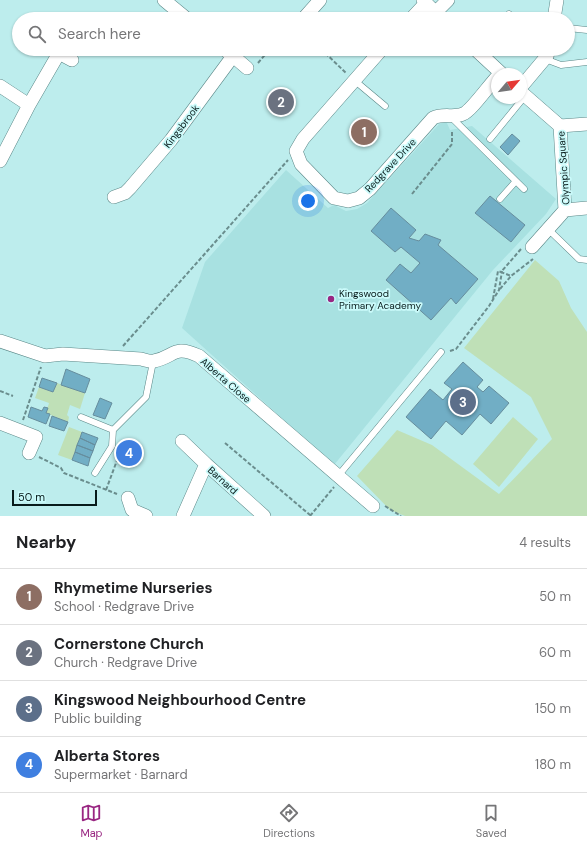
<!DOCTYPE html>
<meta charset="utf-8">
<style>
:root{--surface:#fff;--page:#f6f6f6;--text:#202124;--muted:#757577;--line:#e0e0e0;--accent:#992682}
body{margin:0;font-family:"DM Sans",sans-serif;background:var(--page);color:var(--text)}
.compass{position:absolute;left:491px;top:68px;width:36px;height:36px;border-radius:50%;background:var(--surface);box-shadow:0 1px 3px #0004;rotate:61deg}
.scale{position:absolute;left:12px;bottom:10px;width:85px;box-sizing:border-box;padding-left:4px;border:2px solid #081b1b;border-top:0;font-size:11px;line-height:14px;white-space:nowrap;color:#081b1b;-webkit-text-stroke:3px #cafafa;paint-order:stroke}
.you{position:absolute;left:308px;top:201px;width:14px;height:14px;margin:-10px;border:3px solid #fff;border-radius:50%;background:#1a73e8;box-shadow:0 0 0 6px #1a73e833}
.badge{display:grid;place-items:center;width:26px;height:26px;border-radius:50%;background:var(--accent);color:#fff;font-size:13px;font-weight:700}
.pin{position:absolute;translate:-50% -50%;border:2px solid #fff;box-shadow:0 1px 4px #0006}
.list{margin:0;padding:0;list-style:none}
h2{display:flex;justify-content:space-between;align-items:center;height:52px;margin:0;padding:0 16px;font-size:17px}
h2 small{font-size:13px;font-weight:400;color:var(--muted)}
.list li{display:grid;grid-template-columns:26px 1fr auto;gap:12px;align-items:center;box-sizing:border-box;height:56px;padding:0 16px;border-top:1px solid var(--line)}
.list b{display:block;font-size:15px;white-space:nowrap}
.list p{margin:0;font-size:13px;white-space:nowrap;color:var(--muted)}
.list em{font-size:13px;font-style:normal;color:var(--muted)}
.icon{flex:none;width:22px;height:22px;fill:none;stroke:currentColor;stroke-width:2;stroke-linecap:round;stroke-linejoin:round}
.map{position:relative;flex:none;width:587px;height:516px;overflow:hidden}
.search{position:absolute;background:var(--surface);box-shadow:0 1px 3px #0004;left:12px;right:12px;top:12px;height:44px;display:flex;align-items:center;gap:10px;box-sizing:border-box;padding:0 14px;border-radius:22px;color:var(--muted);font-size:15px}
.sheet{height:276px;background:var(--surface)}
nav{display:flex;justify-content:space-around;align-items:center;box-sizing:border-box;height:56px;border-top:1px solid var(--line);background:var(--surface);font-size:11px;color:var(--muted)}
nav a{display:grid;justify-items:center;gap:2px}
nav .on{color:var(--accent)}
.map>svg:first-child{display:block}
</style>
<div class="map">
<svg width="587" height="516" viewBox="0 0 587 516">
<rect width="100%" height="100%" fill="#bdeded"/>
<path fill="#a8e1e1" d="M441,122L447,123L450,130L472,126L556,199L546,214L493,270L334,465L182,328L205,262L286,170L328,208L334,205L346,211L357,209L367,203Z"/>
<path fill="#bfe0b7" d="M535,260L559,281L571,308L587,332V516H405L390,510L357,476L397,430L432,445L499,494L552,439L531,397L464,348Z
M57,383L85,393L80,409L70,405L67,415L69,417L68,422L46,413L49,403L35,398L39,387L53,392Z
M513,417L538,439L499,487L473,464Z
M69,427L82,432L72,460L58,455Z"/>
<path fill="#71aec5" stroke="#668d9d" d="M512,134L520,141L508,155L500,147Z
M490,196L525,225L511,242L475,213Z
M391,208L416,230L409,238L419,241L425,234L441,240L438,245L478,279L456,304L451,298L431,320L386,280L400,264L411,273L420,263L401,247L395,252L371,231Z
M463,362L483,380L477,387L483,392L489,386L509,403L491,424L480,414L462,435L446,421L431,439L406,417L430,389L443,400L452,389L444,383Z
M66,369L90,379L85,393L61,385Z
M42,378L57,383L53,392L39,387Z
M100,398L112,403L105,419L93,415Z
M31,407L42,411L44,407L48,408L46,413L50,414L46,424L28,417Z
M52,416L68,422L64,431L49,426Z
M82,432L98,438L95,445L80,438Z
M80,438L95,445L93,451L77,445Z
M77,445L93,451L90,458L75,452Z
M75,452L90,458L88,466L72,460Z"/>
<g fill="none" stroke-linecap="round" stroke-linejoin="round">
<g stroke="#5a8787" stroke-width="7">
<path id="lane" d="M509,14L516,19
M568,28L587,30
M545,59L561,65L587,62
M354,80L385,106
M451,117L524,189
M490,139L525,96
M500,199L516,181
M548,229L579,259L587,260
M81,417L113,430L146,397L153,362
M95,473L112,446L113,430
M338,476L441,352"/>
</g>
<g stroke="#5a8787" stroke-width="14">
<path id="street" d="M164,0L187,19
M423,0L442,19
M435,13L448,0
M305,19L304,18L320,0
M411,19L425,4
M554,19L557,0
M382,49L303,139L296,151L301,164L334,198L348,201L359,198L370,189L433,118C443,113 454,118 463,114C471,111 490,84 497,77
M475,49L502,74
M233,56L247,68
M0,86L29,105L0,161
M521,87L547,56L549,49
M521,92L560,126L587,124
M29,105L59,53L72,60
M114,197L125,193L130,188L171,140L233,56L224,49
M565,210L587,208
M532,247L565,210L560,126
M0,341L45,356L63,354L141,359C145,360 150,362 154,361C175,357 173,344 199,356L373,506
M0,423L36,437L29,453
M182,441L206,464
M128,498L132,510L146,516
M183,516L206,464L264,516"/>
</g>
<path stroke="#6a8d8d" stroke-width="2" stroke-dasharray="4 2" stroke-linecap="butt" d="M321,49L346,73
M258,63L270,49
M412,194L452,144V130
M521,249L501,272L511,276L533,259
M500,289L511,276
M493,299L498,271L501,272
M123,346L288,160
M450,351L456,349L489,306L499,290L502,271
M0,391L13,396
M23,420L41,367
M225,443L310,515
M39,457L61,468L64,473L117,494
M106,490L119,455L117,452
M385,506L401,516
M310,516L334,487"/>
<use href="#lane" stroke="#fff" stroke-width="6"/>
<use href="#street" stroke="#fff" stroke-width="13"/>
</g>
<circle fill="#992682" stroke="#cafafa" stroke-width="1.5" cx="331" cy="299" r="4"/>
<g text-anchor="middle" stroke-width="3.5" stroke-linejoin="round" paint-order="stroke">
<g font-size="10" fill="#081b1b" stroke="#cafafa">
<text transform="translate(181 126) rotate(-53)" y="4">Kingsbrook</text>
<text transform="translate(390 165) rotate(-47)" y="4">Redgrave Drive</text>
<text transform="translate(563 168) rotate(-94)" y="4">Olympic Square</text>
<text transform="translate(226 380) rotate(41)" y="4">Alberta Close</text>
<text transform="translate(223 480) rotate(42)" y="4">Barnard</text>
</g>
<g font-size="10" fill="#081b1b" stroke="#cafafa" text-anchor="start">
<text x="339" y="297">Kingswood<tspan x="339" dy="12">Primary Academy</tspan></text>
</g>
</g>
</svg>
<svg class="compass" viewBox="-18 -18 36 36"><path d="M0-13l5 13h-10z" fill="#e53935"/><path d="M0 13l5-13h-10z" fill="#757577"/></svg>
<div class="scale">50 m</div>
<div class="you"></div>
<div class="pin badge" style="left:364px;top:132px;background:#8d6e63">1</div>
<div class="pin badge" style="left:281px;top:102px;background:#6b7280">2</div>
<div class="pin badge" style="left:463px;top:402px;background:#5c6f8a">3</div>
<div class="pin badge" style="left:129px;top:453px;background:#3f7fe0">4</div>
<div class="search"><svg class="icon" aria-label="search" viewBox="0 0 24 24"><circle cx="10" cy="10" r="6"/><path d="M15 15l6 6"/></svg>Search here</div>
</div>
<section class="sheet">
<h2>Nearby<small>4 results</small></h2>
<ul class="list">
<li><span class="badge" style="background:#8d6e63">1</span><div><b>Rhymetime Nurseries</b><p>School · Redgrave Drive</p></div><em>50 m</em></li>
<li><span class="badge" style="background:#6b7280">2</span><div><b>Cornerstone Church</b><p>Church · Redgrave Drive</p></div><em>60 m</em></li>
<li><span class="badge" style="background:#5c6f8a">3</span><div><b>Kingswood Neighbourhood Centre</b><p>Public building</p></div><em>150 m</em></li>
<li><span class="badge" style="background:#3f7fe0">4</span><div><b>Alberta Stores</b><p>Supermarket · Barnard</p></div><em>180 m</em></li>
</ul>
</section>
<nav>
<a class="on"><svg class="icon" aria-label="map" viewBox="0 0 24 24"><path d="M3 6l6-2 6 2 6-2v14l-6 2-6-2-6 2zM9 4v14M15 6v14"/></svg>Map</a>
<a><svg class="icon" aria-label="directions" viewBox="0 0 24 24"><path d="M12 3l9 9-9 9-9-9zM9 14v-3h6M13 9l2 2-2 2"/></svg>Directions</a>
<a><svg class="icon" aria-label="saved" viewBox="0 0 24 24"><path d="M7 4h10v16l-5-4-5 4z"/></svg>Saved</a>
</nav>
